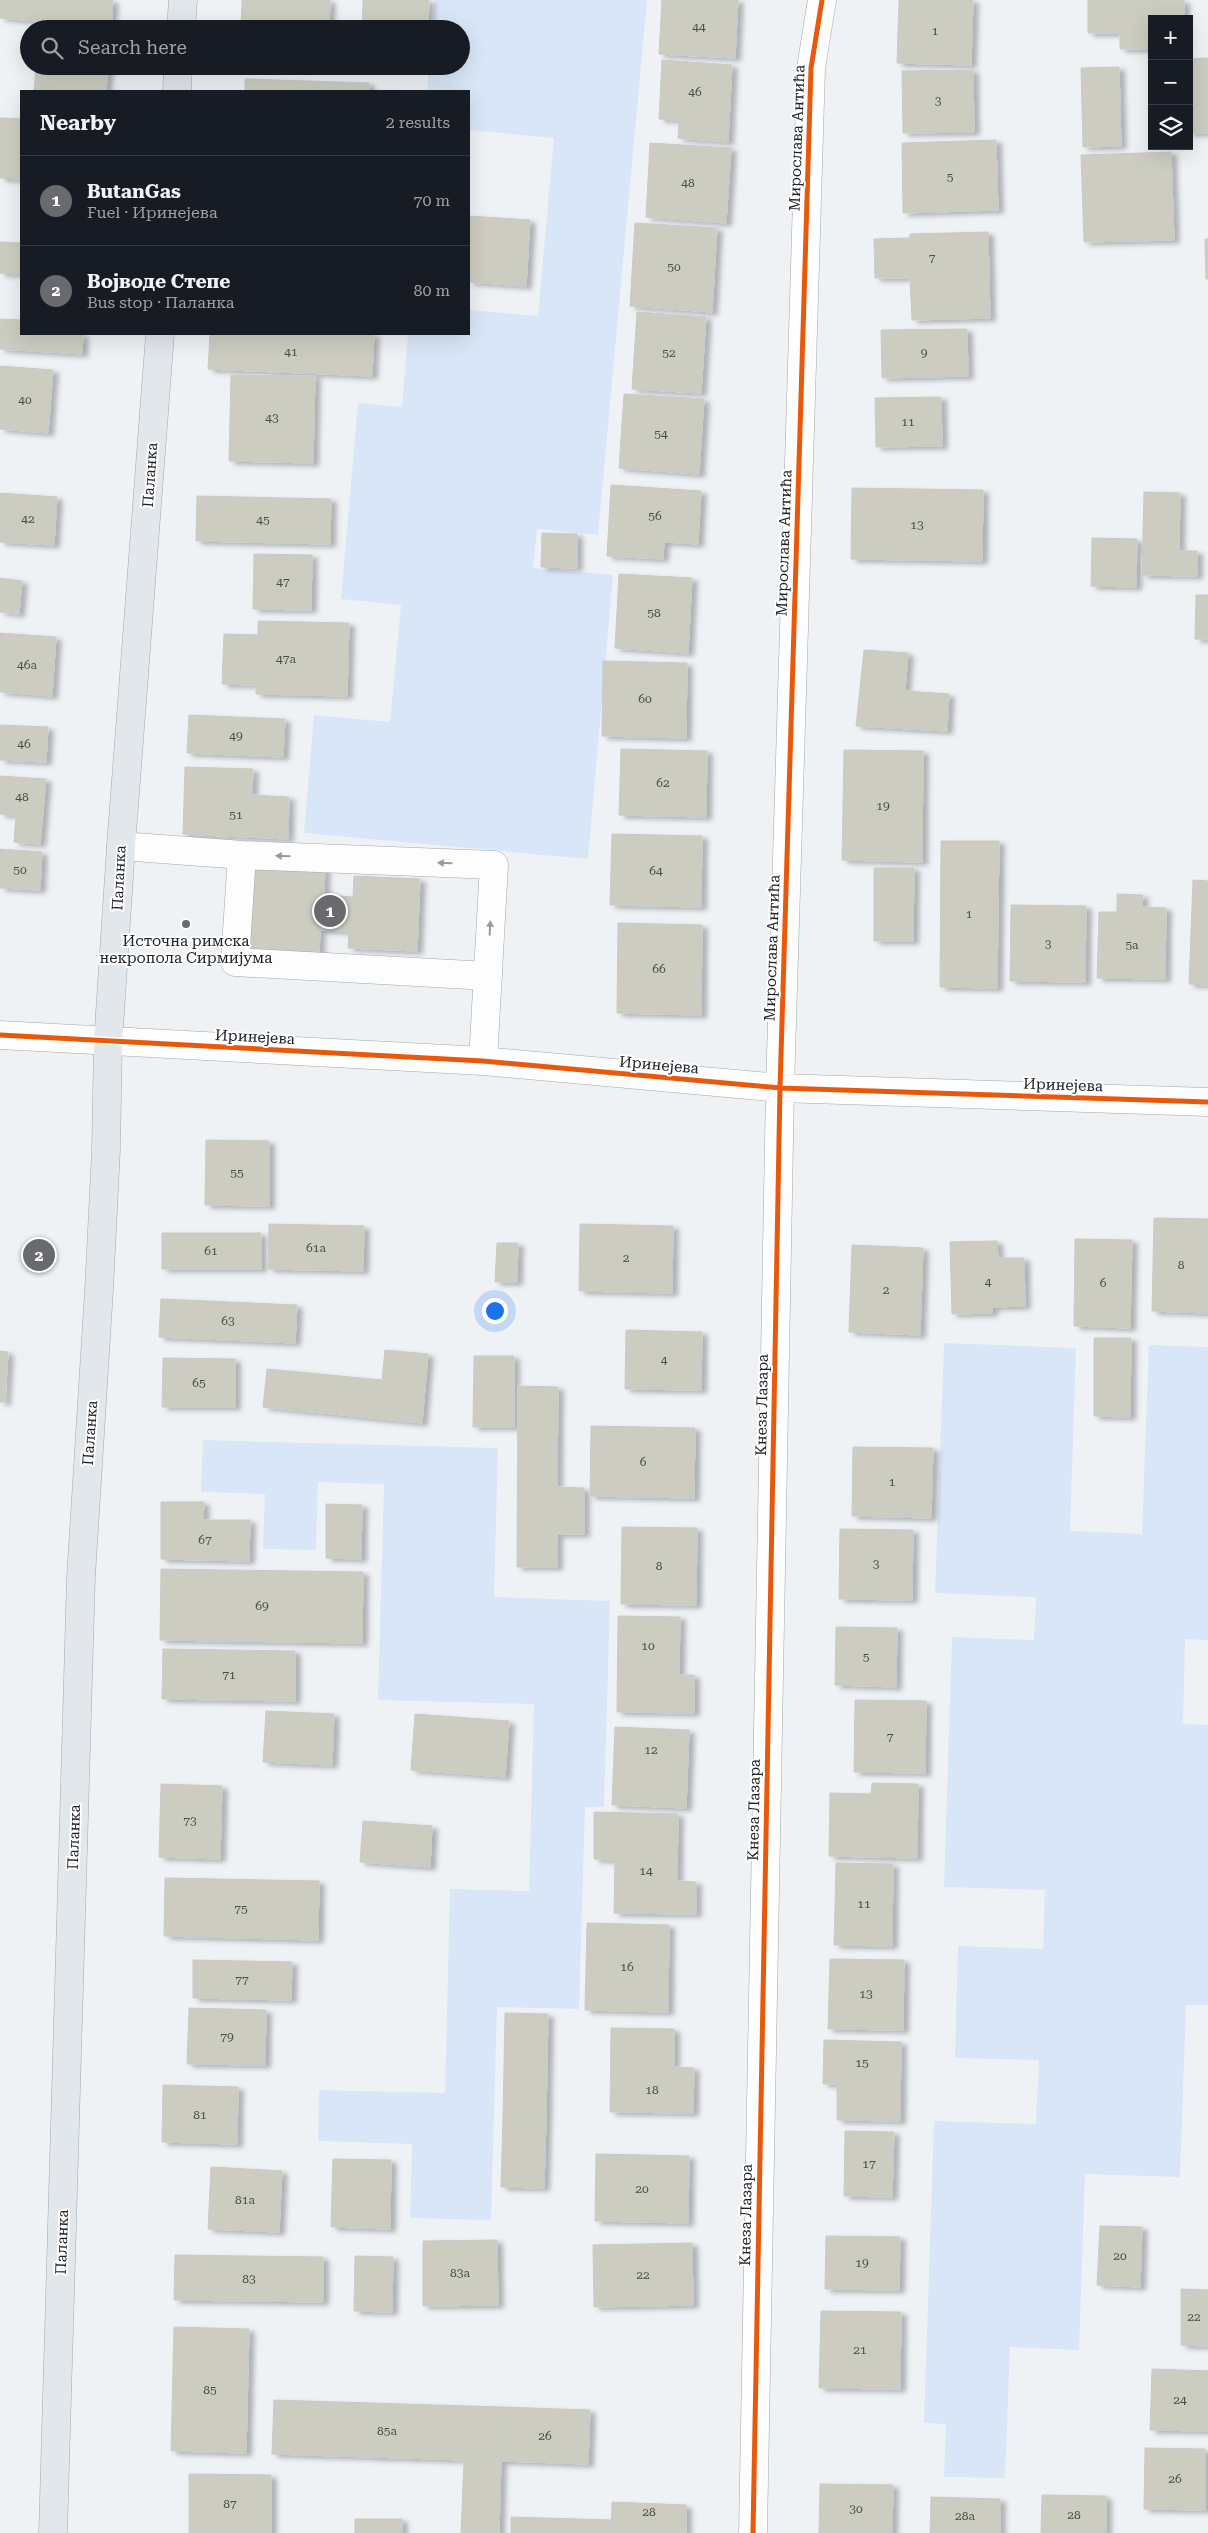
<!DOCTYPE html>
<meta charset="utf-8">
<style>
:root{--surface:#171b24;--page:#242831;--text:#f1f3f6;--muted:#9ea1a6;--line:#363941;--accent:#686a6d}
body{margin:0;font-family:"Roboto Serif",serif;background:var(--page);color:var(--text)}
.controls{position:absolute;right:15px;top:15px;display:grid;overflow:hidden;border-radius:0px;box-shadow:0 5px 20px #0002}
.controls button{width:45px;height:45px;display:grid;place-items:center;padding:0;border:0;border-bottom:1px solid var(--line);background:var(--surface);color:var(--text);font:25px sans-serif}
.you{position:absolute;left:494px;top:1310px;width:18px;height:18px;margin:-12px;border:4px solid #fff;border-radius:50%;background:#1a73e8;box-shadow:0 0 0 8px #1a73e833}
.badge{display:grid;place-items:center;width:32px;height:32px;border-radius:50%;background:var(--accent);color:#fff;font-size:16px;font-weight:700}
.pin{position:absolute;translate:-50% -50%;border:2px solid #fff;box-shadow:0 1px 5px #0006}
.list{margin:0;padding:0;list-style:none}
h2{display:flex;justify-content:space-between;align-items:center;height:65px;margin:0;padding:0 20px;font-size:21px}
h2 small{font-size:16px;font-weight:400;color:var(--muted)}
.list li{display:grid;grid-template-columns:32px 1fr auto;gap:15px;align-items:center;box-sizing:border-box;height:90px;padding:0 20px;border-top:1px solid var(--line)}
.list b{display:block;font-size:19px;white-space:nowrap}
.list p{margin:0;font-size:16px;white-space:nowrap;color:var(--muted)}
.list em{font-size:16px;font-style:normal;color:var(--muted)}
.icon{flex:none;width:28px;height:28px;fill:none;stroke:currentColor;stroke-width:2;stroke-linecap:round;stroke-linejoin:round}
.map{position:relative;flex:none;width:1208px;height:2533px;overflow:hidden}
.search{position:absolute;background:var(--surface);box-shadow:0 5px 20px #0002;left:20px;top:20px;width:450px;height:55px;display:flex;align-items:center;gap:12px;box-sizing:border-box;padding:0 18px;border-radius:28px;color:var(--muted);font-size:19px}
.panel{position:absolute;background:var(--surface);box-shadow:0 5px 20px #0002;left:20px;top:90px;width:450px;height:245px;border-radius:0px}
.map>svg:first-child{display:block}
</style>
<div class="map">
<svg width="1208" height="2533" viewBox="0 0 1208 2533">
<defs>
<filter id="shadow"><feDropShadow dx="5.5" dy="3" stdDeviation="2.5" flood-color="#0004"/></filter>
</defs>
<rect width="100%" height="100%" fill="#eff2f5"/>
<path fill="#d9e6f7" d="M435,0H647L598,535L537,529L533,568L613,575L588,859L304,833L314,715L390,722L401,605L341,599L358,403L402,407L408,334H469V310L538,316L554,138L469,130V91H427L429,66H461V29H433Z
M944,1343L1076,1348L1070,1531L1142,1534L1149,1345L1208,1347V1640L1185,1639L1183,1724L1208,1725V2005H1186L1180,2177L1085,2174L1079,2350L1010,2347L1005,2478L944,2477L946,2424L924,2423L934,2121L1036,2124L1039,2060L955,2058L958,1946L1043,1949L1045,1890L944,1887L952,1637L1034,1640L1036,1597L935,1593Z
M203,1440L498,1448L494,1597L610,1601L604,1807H585L579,2009L497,2007L491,2220L410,2218L412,2144L318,2141L319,2090L445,2093L450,1889L529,1891L534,1704L378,1700L384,1484L318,1482L316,1550L263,1549L265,1494L201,1492Z"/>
<path fill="#cccdc0" stroke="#c8caca" filter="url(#shadow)" d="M0,0H113L111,27L0,18Z
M242,0H330L329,29H241Z
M363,0H429L428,29H362Z
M662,0H738L735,58L659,54Z
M899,0H973L971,65L897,63Z
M1088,0H1184V19H1152V49H1120V33H1088Z
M1208,58V133H1189V59Z
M662,60L732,65L728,142L678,138L679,120L659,119Z
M36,66H108L106,91H34Z
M1119,67L1121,146L1083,147L1081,68Z
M973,70L974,132L903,133L902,71Z
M245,79L369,83V91H390H245Z
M0,118L21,119V179L0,178Z
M996,140L998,210L903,213L902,143Z
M650,143L731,148L726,223L646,217Z
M1171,152L1174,240L1084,242L1081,155Z
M469,216L530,220L526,286L469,282Z
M635,223L717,228L712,312L630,306Z
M988,232L990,318L912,320L910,278H875L874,239L910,238V234Z
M1205,239H1208V279H1206Z
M0,242L21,243V274L0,273Z
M637,312L706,317L701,393L632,389Z
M0,319L21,320V334H83L82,354L0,349Z
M967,329L968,376L882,378L881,330Z
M210,334H374L372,376L208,369Z
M0,366L53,370L48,433L0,429Z
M231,375L315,376L313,463L229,461Z
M624,394L704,399L699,474L619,468Z
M941,397L942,446L876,447L875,398Z
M611,485L701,491L698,544L664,542L663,559L607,556Z
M852,488L983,490L982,561L851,559Z
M1144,492L1180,493L1179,551H1197V576L1142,575Z
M0,493L57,497L54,545L0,542Z
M197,496L331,499L330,544L196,541Z
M542,533L577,534V568L541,567Z
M1092,538L1137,539L1136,587L1091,586Z
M254,554L312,555L311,610L253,609Z
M619,574L692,578L688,653L615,648Z
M0,578L22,581L19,614L0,612Z
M1196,595H1208V639H1195Z
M258,621L349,623L347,696L256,694V685L222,684L224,634L258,635Z
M0,633L56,637L52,696L0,692Z
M864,650L908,653L905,691L949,694L947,731L856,726Z
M603,661L687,663L686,738L602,736Z
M189,715L285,719L283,757L187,753Z
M0,725L48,727L46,762L0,760Z
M621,749L707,751L706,817L619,815Z
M844,750L923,751L922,862L842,860Z
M185,767L253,769L252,795L289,797L288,839L183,834Z
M0,776L46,779L40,844L14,842L16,815L0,814Z
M612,834L702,836L701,907L610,905Z
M941,841H999L997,988L940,987Z
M0,849L42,852L40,890L0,888Z
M253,862L325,865L324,895L353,897L354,876L420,879L417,951L348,948L349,931L320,930L319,956L250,953Z
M874,868H914L913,941H874Z
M1193,880L1208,881V985L1189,984Z
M1117,894L1143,895L1142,907L1166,908L1165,979L1097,978L1099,912H1117Z
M1011,905L1086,906L1085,982L1010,981Z
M618,923L702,925L701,1015L617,1013Z
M206,1140L269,1141V1206L205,1205Z
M1154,1218L1208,1219V1313L1152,1311Z
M269,1224L364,1226L363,1271L268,1269Z
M580,1224L673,1226L672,1293L579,1291Z
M162,1233H261V1269H162Z
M1075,1239L1132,1240L1130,1328L1074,1326Z
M997,1241L998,1258H1024L1025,1306L992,1307V1313L952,1314L950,1242Z
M497,1243H518L517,1282H495Z
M852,1245L923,1248L920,1335L849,1332Z
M161,1299L297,1305L295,1343L159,1337Z
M626,1330L702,1332L701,1390L625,1389Z
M1094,1338H1131L1130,1417L1094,1416Z
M385,1350L428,1354L422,1423L263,1407L267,1369L382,1380Z
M0,1351L8,1352L5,1402H0Z
M474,1356H514V1427H473Z
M163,1358L235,1359V1407H162Z
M518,1386L558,1387L557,1487L584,1488V1534H557V1567H517Z
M591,1426L695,1428L694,1498L590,1496Z
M853,1447L933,1448L931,1518L852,1516Z
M161,1502H204L203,1520H250L249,1561L161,1559Z
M326,1504L362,1505L361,1559L326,1558Z
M622,1527L697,1528L696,1605L621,1604Z
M840,1529L913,1530L912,1600L839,1599Z
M161,1569L363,1572L362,1643L160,1640Z
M618,1616L680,1617L679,1675H694V1713L617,1712Z
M836,1627L897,1628L896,1687L835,1685Z
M163,1649L295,1651V1701L162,1699Z
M855,1700L926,1701L925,1773L854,1772Z
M266,1711L334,1714L332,1765L263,1762Z
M415,1714L509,1721L505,1777L411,1770Z
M615,1727L689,1730L686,1808L612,1805Z
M872,1783L918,1784L917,1858L829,1856L830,1793L871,1794Z
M161,1784L222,1786L220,1859L159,1857Z
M594,1812L678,1814L677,1881L696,1882V1914L614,1913L615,1860L594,1859Z
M363,1821L432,1826L430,1867L360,1862Z
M836,1863L893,1864L892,1946L834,1945Z
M165,1878L319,1881L318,1940L164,1936Z
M587,1923L669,1925L668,2012L585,2010Z
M830,1959L904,1960L903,2030L828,2029Z
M193,1960L292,1962L291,2000L193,1998Z
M189,2008L266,2010L265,2065L187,2064Z
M505,2013L548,2014L546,2118L503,2117Z
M611,2028L674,2029V2067L694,2068L693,2113L610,2112Z
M824,2040L901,2042L900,2121L837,2120V2084H823Z
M163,2085L238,2087L237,2144L162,2142Z
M503,2117L546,2118L544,2188L501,2187Z
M845,2131L894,2132L892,2197L844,2196Z
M596,2154L689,2156L688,2223L595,2221Z
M333,2159L391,2160L390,2229L331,2227Z
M211,2167L282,2171L279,2232L208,2229Z
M1100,2226L1142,2227L1140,2287L1097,2285Z
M826,2236L900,2237L899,2290L825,2289Z
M497,2240L498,2305L423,2306V2241Z
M692,2243L693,2305L594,2307L593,2245Z
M175,2255L323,2257V2302L174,2300Z
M355,2256L393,2257L392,2312L354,2311Z
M1181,2289L1208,2290V2346L1181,2345Z
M821,2311L901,2312L900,2389L819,2388Z
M174,2327L249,2329L246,2453L171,2451Z
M1152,2369L1208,2371V2431L1150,2430Z
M274,2400L502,2407L501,2461L272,2454Z
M502,2407L590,2410L588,2464L501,2461Z
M1145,2448L1205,2449V2510L1144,2509Z
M464,2460L501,2461L499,2533H461Z
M189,2474L271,2475V2533H189Z
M820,2484L893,2485L892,2533H819Z
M1042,2495L1106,2496V2533H1041Z
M931,2497L1000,2499V2533H930Z
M612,2502L686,2505V2533H611Z
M511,2517L612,2520L611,2533H511Z
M355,2519H402V2533H355Z"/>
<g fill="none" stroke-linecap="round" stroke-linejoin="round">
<g stroke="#a3a6a8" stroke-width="29">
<path id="minor" d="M121,846L242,855L494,865L483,1061
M242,855L235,962L488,976
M0,1035L483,1061L780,1088L1208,1102
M753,2533L780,1088L811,68L822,0"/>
</g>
<g stroke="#9fa8b3" stroke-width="29">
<path id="major" d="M181,29L183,0
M177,91L178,66
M53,2533L81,1577L99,1290L106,1150L108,1043L121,846L160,334"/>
</g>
<use href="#minor" stroke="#fdfdfe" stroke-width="28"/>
<use href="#major" stroke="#e2e7ec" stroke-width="28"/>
<g stroke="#fefefe" stroke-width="8">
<path id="cycleway" d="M0,1035L483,1061L780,1088L1208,1102
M753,2533L780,1088L811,68L822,0"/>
</g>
<use href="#cycleway" stroke="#e8590c" stroke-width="5"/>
</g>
<defs><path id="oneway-solid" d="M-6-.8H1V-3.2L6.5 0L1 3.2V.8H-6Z" transform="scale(1.25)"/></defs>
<g fill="#9a9a9c">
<use href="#oneway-solid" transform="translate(283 856) rotate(-178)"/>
<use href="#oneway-solid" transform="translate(445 863) rotate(-178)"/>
<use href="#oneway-solid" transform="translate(490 928) rotate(-87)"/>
</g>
<circle fill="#686a6d" stroke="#fefefe" stroke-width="2" cx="186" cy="924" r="5"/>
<g text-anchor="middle" stroke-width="4" stroke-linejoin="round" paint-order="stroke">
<g font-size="12" fill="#4b4c4b">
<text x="699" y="31">44</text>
<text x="935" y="35">1</text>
<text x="695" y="96">46</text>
<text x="938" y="105">3</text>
<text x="950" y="181">5</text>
<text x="688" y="187">48</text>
<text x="932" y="262">7</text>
<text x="674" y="271">50</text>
<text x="291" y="356">41</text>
<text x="669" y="357">52</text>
<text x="924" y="357">9</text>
<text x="25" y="404">40</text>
<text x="272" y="422">43</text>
<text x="908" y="426">11</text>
<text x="661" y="438">54</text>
<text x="655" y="520">56</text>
<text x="28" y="523">42</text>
<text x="263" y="524">45</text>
<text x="917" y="529">13</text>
<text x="283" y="586">47</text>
<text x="654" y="617">58</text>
<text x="286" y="663">47a</text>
<text x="27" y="669">46a</text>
<text x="645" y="703">60</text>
<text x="236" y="740">49</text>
<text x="24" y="748">46</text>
<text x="663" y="787">62</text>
<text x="22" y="801">48</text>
<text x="883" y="810">19</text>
<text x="236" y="819">51</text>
<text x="20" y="874">50</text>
<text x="656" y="875">64</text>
<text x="969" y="918">1</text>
<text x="1048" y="948">3</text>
<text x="1132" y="949">5a</text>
<text x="659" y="973">66</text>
<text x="237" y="1177">55</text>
<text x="316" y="1252">61a</text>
<text x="211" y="1255">61</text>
<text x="626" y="1262">2</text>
<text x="1181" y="1269">8</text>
<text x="988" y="1286">4</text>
<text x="1103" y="1287">6</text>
<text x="886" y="1294">2</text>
<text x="228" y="1325">63</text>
<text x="664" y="1364">4</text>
<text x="199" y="1387">65</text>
<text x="643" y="1466">6</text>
<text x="892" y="1486">1</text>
<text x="205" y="1544">67</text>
<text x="876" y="1568">3</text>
<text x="659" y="1570">8</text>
<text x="262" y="1610">69</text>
<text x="648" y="1650">10</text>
<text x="866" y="1661">5</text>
<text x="229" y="1679">71</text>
<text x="890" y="1741">7</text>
<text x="651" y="1754">12</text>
<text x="190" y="1825">73</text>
<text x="646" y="1875">14</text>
<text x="864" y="1908">11</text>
<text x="241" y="1913">75</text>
<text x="627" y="1971">16</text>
<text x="242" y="1984">77</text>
<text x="866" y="1998">13</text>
<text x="227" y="2041">79</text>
<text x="862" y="2067">15</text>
<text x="652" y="2094">18</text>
<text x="200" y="2119">81</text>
<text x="869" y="2168">17</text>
<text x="642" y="2193">20</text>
<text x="245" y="2204">81a</text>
<text x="1120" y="2260">20</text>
<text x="862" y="2267">19</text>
<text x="460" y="2277">83a</text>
<text x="643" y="2279">22</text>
<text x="249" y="2283">83</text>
<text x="1194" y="2321">22</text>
<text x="860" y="2354">21</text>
<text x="210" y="2394">85</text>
<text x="1180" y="2404">24</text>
<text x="387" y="2435">85a</text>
<text x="545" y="2440">26</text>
<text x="1175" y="2483">26</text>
<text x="230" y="2508">87</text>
<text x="856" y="2513">30</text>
<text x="649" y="2516">28</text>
<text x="1074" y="2519">28</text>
<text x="965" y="2520">28a</text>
</g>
<g font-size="15" fill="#202124" stroke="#fefefe">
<text transform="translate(797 138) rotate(-88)" y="5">Мирослава Антића</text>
<text transform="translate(150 475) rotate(-86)" y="5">Паланка</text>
<text transform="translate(784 543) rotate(-88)" y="5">Мирослава Антића</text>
<text transform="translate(119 878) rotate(-87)" y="5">Паланка</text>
<text transform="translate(772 948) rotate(-88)" y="5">Мирослава Антића</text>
<text transform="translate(255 1037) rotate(3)" y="5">Иринејева</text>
<text transform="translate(659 1065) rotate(5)" y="5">Иринејева</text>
<text transform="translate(1063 1085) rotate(2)" y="5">Иринејева</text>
<text transform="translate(762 1405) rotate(-89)" y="5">Кнеза Лазара</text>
<text transform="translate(90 1433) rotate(-86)" y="5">Паланка</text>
<text transform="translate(754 1810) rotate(-89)" y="5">Кнеза Лазара</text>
<text transform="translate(74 1837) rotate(-88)" y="5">Паланка</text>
<text transform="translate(746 2215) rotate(-89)" y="5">Кнеза Лазара</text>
<text transform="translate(62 2242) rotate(-88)" y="5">Паланка</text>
</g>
<g font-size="15" fill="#202124" stroke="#fefefe">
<text x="186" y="946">Источна римска<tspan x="186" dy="17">некропола Сирмијума</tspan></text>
</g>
</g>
</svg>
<div class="controls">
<button>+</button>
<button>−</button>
<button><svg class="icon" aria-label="layers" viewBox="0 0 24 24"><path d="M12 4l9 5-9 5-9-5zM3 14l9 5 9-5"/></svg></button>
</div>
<div class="you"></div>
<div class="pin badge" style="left:330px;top:911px">1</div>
<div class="pin badge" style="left:39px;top:1255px">2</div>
<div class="search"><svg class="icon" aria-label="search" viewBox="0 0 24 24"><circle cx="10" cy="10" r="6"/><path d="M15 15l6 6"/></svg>Search here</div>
<section class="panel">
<h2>Nearby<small>2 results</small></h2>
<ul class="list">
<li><span class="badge">1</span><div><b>ButanGas</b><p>Fuel · Иринејева</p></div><em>70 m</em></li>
<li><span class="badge">2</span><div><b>Војводе Степе</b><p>Bus stop · Паланка</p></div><em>80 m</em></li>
</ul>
</section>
</div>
